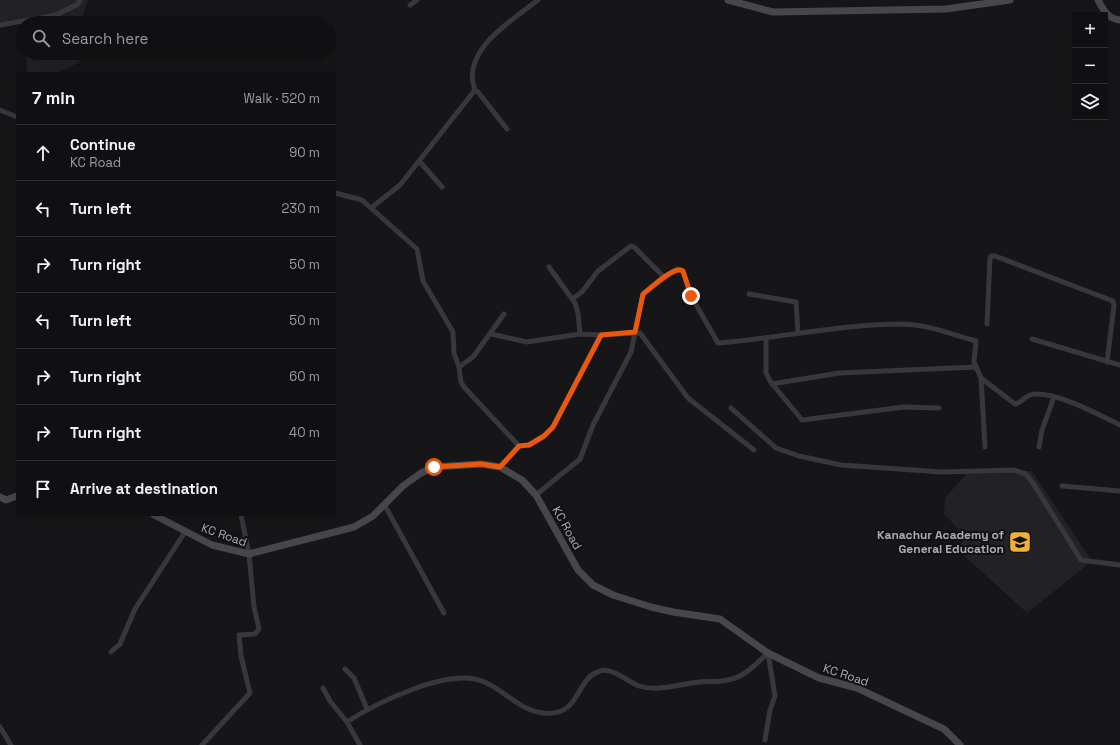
<!DOCTYPE html>
<meta charset="utf-8">
<style>
:root{--surface:#101012;--page:#19191b;--text:#f1f3f6;--muted:#9c9d9f;--line:#303032}
body{margin:0;font-family:"Space Grotesk",sans-serif;background:var(--page);color:var(--text)}
.controls{position:absolute;right:12px;top:12px;display:grid;overflow:hidden;border-radius:0px;box-shadow:0 4px 16px #0002}
.controls button{width:36px;height:36px;display:grid;place-items:center;padding:0;border:0;border-bottom:1px solid var(--line);background:var(--surface);color:var(--text);font:20px sans-serif}
.stop{position:absolute;width:12px;height:12px;margin:-9px;border:3px solid #ea580c;border-radius:50%;background:#fff}
.stop.end{background:#ea580c;border-color:#fff;box-shadow:0 1px 4px #0008}
.list{margin:0;padding:0;list-style:none}
h2{display:flex;justify-content:space-between;align-items:center;height:52px;margin:0;padding:0 16px;font-size:17px}
h2 small{font-size:13px;font-weight:400;color:var(--muted)}
.list li{display:grid;grid-template-columns:26px 1fr auto;gap:12px;align-items:center;box-sizing:border-box;height:56px;padding:0 16px;border-top:1px solid var(--line)}
.list b{display:block;font-size:15px;white-space:nowrap}
.list p{margin:0;font-size:13px;white-space:nowrap;color:var(--muted)}
.list em{font-size:13px;font-style:normal;color:var(--muted)}
.icon{flex:none;width:22px;height:22px;fill:none;stroke:currentColor;stroke-width:2;stroke-linecap:round;stroke-linejoin:round}
.map{position:relative;flex:none;width:1120px;height:745px;overflow:hidden}
.search{position:absolute;background:var(--surface);box-shadow:0 4px 16px #0002;left:16px;top:16px;width:320px;height:44px;display:flex;align-items:center;gap:10px;box-sizing:border-box;padding:0 14px;border-radius:22px;color:var(--muted);font-size:15px}
.panel{position:absolute;background:var(--surface);box-shadow:0 4px 16px #0002;left:16px;top:72px;width:320px;height:444px;border-radius:0px}
.map>svg:first-child{display:block}
</style>
<div class="map">
<svg width="1120" height="745" viewBox="0 0 1120 745">
<rect width="100%" height="100%" fill="#161618"/>
<path fill="#222225" d="M0,0H88L82,17V23L0,24Z
M26,53H87L79,63L55,73H27Z
M971,469L1032,471L1092,561L1027,613L958,550L964,535L944,514L945,498Z"/>
<g fill="none" stroke-linecap="round" stroke-linejoin="round">
<path stroke="#37383d" stroke-width="5" d="M410,5L417,0
M0,25L56,15L78,4L80,0
M0,110L17,117
M507,129L478,92L475,90C460,51 511,21 538,0
M420,162L442,187
M335,193L362,200L417,249L423,281L453,332L454,353L459,367
M371,208L400,185L475,90
M549,267L575,303L578,313L580,334
M749,294L796,302L798,333
M572,299L582,292L598,271L631,246L634,247L664,277
M504,314L473,357L459,367L461,382L464,387L519,446
M987,324L990,258L991,256H995L1113,301L1114,306L1107,362
M491,334L527,342L580,334L601,335L640,333L688,398L754,450
M766,338V373L770,381L802,420L904,407L939,408
M1032,339L1120,365
M981,378L985,447
M772,384L839,373L976,367
M731,408L776,448L799,456L841,465L942,472L1014,470L1026,474L1033,483L1081,560L1120,565
M1039,447L1042,430L1054,397
M500,467L519,446L529,445L544,436L553,427L601,335
M1062,486L1120,491
M536,495L580,459L593,425L631,352L643,294L677,269L683,271L691,296L718,343C780,338 842,324 904,324C929,325 953,335 976,341L974,362L981,378L1015,404C1021,403 1024,397 1030,395C1050,388 1101,416 1120,425
M384,504L444,613
M111,652L120,644L135,609L185,532
M345,669L354,678L367,709
M323,688L330,701L347,722L360,745
M347,722C376,703 447,668 482,681C504,689 518,710 543,713C582,717 574,679 600,671C612,667 628,682 639,686C657,692 680,684 699,682C712,681 727,683 740,676C750,671 759,661 768,653L775,696L770,710L765,740
M0,727L11,745
M202,745L250,693L241,656L239,635L255,634L259,629L254,607L249,554L241,515"/>
<path stroke="#45474d" stroke-width="7" d="M728,0L773,12L946,9L1010,0
M1098,0C1104,11 1107,18 1120,20
M0,497L6,500L17,496
M154,515L212,545L249,554L354,527L373,516L403,486L421,473L434,467L481,464L500,467L522,480L536,495L578,570L593,585L613,595L651,607L673,612L720,619L768,653L819,678L857,688L929,722L944,729L960,745"/>
</g>
<g fill="none" stroke-linecap="round" stroke-linejoin="round">
<path stroke="#ea580c" stroke-width="5" d="M434,467L481,464L500,467L519,446L529,445L544,436L553,427L601,335L635,332L643,294C651,288 674,265 683,271L691,296"/>
</g>
<defs>
<g id="university-square" transform="scale(1.15)"><rect x="-9" y="-9" width="18" height="18" rx="4" fill="#f2b134" stroke="#111113"/><path d="M0-5L7-2L0 1L-7-2ZM-4 1L0 2.5L4 1V4Q0 6-4 4Z" fill="#111"/></g>
</defs>
<g fill-rule="evenodd">
<use href="#university-square" x="1020" y="542"/>
</g>
<g text-anchor="middle" stroke-width="4" stroke-linejoin="round" paint-order="stroke">
<g font-size="12" fill="#a8adb8" stroke="#111113">
<text transform="translate(567 528) rotate(61)" y="4">KC Road</text>
<text transform="translate(224 535) rotate(19)" y="4">KC Road</text>
<text transform="translate(846 675) rotate(18)" y="4">KC Road</text>
</g>
<g font-size="12" font-weight="bold" fill="#a8adb8" stroke="#111113" text-anchor="end">
<text x="1004" y="539">Kanachur Academy of<tspan x="1004" dy="14">General Education</tspan></text>
</g>
</g>
</svg>
<div class="controls">
<button>+</button>
<button>−</button>
<button><svg class="icon" aria-label="layers" viewBox="0 0 24 24"><path d="M12 4l9 5-9 5-9-5zM3 14l9 5 9-5"/></svg></button>
</div>
<div class="stop" style="left:434px;top:467px"></div>
<div class="stop end" style="left:691px;top:296px"></div>
<div class="search"><svg class="icon" aria-label="search" viewBox="0 0 24 24"><circle cx="10" cy="10" r="6"/><path d="M15 15l6 6"/></svg>Search here</div>
<section class="panel">
<h2>7 min<small>Walk · 520 m</small></h2>
<ul class="list">
<li><svg class="icon" aria-label="ahead" viewBox="0 0 24 24"><path d="M12 20V5M6 11l6-6 6 6"/></svg><div><b>Continue</b><p>KC Road</p></div><em>90 m</em></li>
<li><svg class="icon" aria-label="left" viewBox="0 0 24 24"><path d="M17 20v-9H6M10 6l-5 5 5 5"/></svg><div><b>Turn left</b></div><em>230 m</em></li>
<li><svg class="icon" aria-label="right" viewBox="0 0 24 24"><path d="M7 20v-9h11M14 6l5 5-5 5"/></svg><div><b>Turn right</b></div><em>50 m</em></li>
<li><svg class="icon" aria-label="left" viewBox="0 0 24 24"><path d="M17 20v-9H6M10 6l-5 5 5 5"/></svg><div><b>Turn left</b></div><em>50 m</em></li>
<li><svg class="icon" aria-label="right" viewBox="0 0 24 24"><path d="M7 20v-9h11M14 6l5 5-5 5"/></svg><div><b>Turn right</b></div><em>60 m</em></li>
<li><svg class="icon" aria-label="right" viewBox="0 0 24 24"><path d="M7 20v-9h11M14 6l5 5-5 5"/></svg><div><b>Turn right</b></div><em>40 m</em></li>
<li><svg class="icon" aria-label="arrive" viewBox="0 0 24 24"><path d="M6 21V4h12l-3 4 3 4H6"/></svg><div><b>Arrive at destination</b></div></li>
</ul>
</section>
</div>
